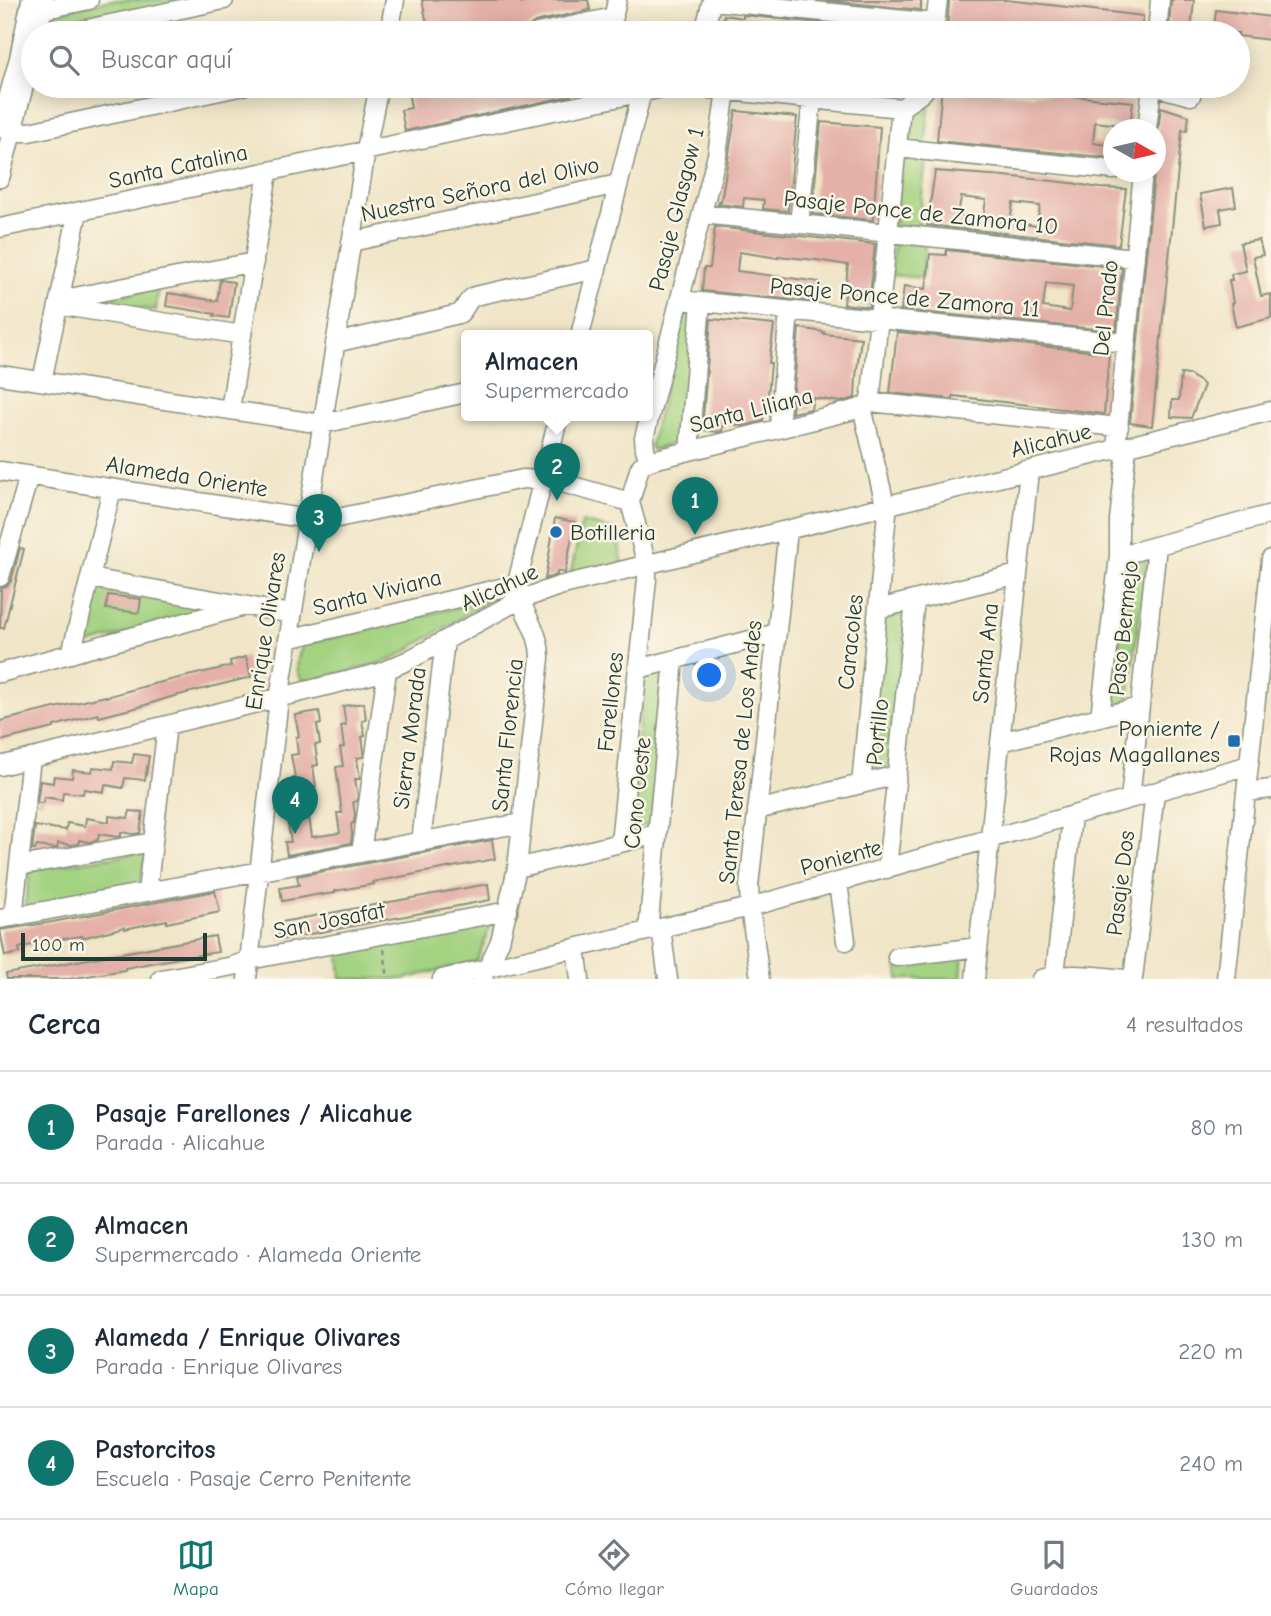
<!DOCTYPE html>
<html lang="es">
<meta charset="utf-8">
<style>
:root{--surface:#fff;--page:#f6f6f7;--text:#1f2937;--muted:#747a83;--line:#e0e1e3;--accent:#0f766e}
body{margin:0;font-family:"Comic Neue",sans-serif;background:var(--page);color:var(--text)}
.compass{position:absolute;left:1103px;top:119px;width:63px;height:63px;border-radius:50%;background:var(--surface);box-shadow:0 4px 18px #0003;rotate:98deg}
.scale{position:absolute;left:21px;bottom:18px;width:186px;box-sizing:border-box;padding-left:7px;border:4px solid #1f3d34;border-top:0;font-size:19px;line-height:24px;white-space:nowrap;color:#1f3d34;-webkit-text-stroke:5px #fcf5e5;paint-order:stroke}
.you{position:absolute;left:710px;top:676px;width:24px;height:24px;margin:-18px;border:5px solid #fff;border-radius:50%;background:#1a73e8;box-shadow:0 0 0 10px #1a73e833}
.badge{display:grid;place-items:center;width:46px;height:46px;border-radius:50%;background:var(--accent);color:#fff;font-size:23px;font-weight:700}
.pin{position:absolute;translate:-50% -58px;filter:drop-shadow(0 2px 4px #0008)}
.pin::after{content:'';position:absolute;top:37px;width:24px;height:21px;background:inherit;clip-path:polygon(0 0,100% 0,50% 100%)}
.popup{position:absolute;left:461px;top:330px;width:192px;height:91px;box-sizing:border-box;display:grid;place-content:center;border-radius:7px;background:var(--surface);filter:drop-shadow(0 2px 5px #0005);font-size:23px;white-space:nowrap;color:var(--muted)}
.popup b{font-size:26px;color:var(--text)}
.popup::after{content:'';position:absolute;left:50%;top:100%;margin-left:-14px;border:14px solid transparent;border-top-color:var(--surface)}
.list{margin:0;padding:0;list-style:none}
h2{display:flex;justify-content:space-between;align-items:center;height:91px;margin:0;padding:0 28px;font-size:30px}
h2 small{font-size:23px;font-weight:400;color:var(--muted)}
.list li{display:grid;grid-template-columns:46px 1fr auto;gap:21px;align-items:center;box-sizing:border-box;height:112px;padding:0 28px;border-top:2px solid var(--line)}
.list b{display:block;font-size:26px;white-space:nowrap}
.list p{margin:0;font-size:23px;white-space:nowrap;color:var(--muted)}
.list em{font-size:23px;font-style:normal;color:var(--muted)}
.icon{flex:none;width:38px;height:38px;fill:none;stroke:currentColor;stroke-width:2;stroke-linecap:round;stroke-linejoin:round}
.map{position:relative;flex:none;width:1271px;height:979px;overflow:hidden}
.search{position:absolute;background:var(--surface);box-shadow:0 4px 18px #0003;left:21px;right:21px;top:21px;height:77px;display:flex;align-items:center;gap:18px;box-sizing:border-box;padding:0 24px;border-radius:38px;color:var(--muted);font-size:26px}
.sheet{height:539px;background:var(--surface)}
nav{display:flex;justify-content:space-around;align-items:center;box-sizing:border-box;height:98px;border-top:2px solid var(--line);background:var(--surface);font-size:19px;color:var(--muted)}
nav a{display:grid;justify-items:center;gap:4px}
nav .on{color:var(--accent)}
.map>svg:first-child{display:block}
</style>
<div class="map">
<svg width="1271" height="979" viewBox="0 0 1271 979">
<rect width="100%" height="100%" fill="#fcf5e5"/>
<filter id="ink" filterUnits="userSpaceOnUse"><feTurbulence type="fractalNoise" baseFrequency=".0143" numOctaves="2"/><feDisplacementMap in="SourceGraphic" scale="14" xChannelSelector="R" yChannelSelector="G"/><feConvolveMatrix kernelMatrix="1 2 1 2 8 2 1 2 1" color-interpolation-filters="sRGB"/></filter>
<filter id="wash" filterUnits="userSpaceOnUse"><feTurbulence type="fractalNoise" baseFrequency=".00686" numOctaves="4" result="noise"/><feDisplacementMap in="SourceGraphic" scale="28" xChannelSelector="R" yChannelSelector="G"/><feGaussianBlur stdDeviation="1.57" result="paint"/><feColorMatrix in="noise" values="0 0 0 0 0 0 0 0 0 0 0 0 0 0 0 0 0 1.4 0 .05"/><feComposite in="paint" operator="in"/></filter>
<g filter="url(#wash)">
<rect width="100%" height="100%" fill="#f0e5c7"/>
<path fill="#a3d280" stroke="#61885a" stroke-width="2" d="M110,0H199L48,33L51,13Z
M924,98H930L925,148L902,144L905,113Z
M902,156L926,160L918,232L894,228Z
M894,242L925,245L922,278L891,275Z
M158,289L156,310L87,301Z
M686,308L697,309L684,441L653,450L650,446Z
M582,522L616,530L623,563L570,575Z
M1147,558L1128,704L1109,707L1122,566Z
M96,585L217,607L82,646Z
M492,599L393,659L367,667L312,680H302C294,670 297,653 305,644Z
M908,613L891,766L866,773L883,620Z
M669,667L651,823L627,831L645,672Z
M146,852L139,889L24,910L31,869Z
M492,922L477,961L404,979H341L339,950Z
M963,951L961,979H899L897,962Z"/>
<g id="blocks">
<path fill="#e4b0a7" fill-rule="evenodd" d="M422,0H521V3L537,0H588L590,10L535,22L528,27L506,33H407V29L427,24Z
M818,0H921V10Z
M949,0H1007L1143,16L1141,33H1076L994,23V33H947Z
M1171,0H1194L1191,31L1169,29Z
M1216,10L1271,17V40L1238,36V33H1213Z
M724,15L743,18V15L918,33H721Z
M407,86H504V88L514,86H569L571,96L405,131L401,110L411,108Z
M942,86L997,91L1034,96L1035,93L1051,95V94L1133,102L1130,126L1095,122L1093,143L1114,146L1112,158L937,141Z
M1161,107L1189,116L1187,131L1182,130L1152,426L1130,423L1154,174H1156V144Z
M736,111L797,117L788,211L763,209L764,200L744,198L743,207L718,204L719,201H721Z
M821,122L880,127L873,220L812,214Z
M935,171L1004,176L1072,183L1099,188L1126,189L1119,245L927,225ZM961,197L986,200L983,219L958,216ZM1013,203L1040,206L1037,226L1010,222Z
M1233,188L1236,206L1220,209L1222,223L1206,226L1200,194Z
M715,227L875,244L869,307L844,304L848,265L816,260L778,256V258L739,252L737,271L820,282L817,302L702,291L704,268H710Z
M1259,240L1263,255L1253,257L1261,296L1271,294V318L1236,327L1231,304L1233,303L1229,280H1232L1231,274L1246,271L1240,243Z
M946,250L1122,268L1116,331L901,310L904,286L926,289L930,254L946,255ZM1046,283L1073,286L1070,311L1043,307Z
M220,280L234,282L229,318L214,316L215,314L166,306L168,293L217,301Z
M711,319L774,325L769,363H771L769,385L768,395H766L763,421L744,426L723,423L722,431L718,432L702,430Z
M799,328L824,332L823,334L861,338L856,377L855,398L841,402L813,398L811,409L792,413Z
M897,332L1109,353L1104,414L953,396V399L890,393Z
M1181,374L1190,375L1204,385L1191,418L1171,417L1172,400H1179Z
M555,518L575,522L565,573L557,571V575L545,579Z
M20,548L24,549L4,628H0L1,588L7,586L11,581Z
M108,595L141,599L139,613L106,609Z
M246,657L251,677L171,697L139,707L99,717L98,714L54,726V728L0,741V721L88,700L106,696V697L153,684L231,666L230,661Z
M364,703L366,720L362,721L365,736L362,737L364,752L363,757L357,758L360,779H355L358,797L357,801L353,802L355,814L354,823L351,824L352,834L351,843L287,855L285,842H291L287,820L293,819L291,800L296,799L293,778H295L291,755L298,754L296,737L299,736L295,715L319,711L321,724L317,725L320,744L315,745L318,765L313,766L316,787L309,788L313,810L308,811L312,837L340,833L337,813H342L336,767L343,766L340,748L344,747L341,726L346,725L343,706Z
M134,754L149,756L145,780L125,778L123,788L105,785L104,792L84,789L83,794L63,792L62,800L44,797L43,803H37L40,781L53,783L54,776L72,778L73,770L92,772L93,767L113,769L114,761L132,763Z
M130,811L143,812L140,833L133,834L121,832V836L117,837L99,834L98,840L89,842L79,840V844L72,845L58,843L57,848H54L36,846L35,850H32L35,826L66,830L67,823L85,826L86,818L109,822V816L128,818Z
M492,840L495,859L373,882L374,884L335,891V893L321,895V894L282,901L280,888L299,885L297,876Z
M488,884L490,900L279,940L276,923Z
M215,891L220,912L167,923V920L125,929V927L82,938V936L43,942L19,948L20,953L5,956L0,930L52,922Z
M215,936L218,952L156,962L125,968V970L69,979H7L6,974Z"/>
</g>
</g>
<g filter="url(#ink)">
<use href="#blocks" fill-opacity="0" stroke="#88917e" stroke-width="2"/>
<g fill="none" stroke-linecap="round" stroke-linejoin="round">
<g stroke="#88917e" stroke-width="21">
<path id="minor" d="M712,1L935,23
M42,10L89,0
M38,33L44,0
M68,33L224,0
M389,33L395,0
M537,33L614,17
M610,33L617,0
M704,33L712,0
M934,33L938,0
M1157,33L1160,0
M1153,86L1191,96
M0,128L17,132H29L243,86
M0,128L19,58L31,0
M1147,130L1152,86
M897,148L1114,170
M0,178L33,51
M702,214L1135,258
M799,224L812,99
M0,228L667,87H690L901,108
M351,242L618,184
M59,300L254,262
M680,300L1127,343
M58,305L242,335
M580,335L642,92
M335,343L459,314C466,309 466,300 475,296L597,269
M0,375L322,424L466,393
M42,381L78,212
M869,402L871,394L901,108L921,94L928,86
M869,402L1119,427
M230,410L268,172
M779,428L789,311
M1116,449L1143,172
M689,451L701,302
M649,461L645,449L644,438L717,155L726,90
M0,471L315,520L333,519L523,479L555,481L630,502
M1119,556L1271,514
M0,577L29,476
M90,578L292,614
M878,609L1018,574
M288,639L517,584
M71,654L112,489
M638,669L777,633
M0,673L245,606
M1100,717L1119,556V520L1127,447
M1000,742L1139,707
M0,766L379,673L409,660L519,600L559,586L1271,411
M861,784L887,513L862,407
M1246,792L1271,789
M1130,799L1157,546
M757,810L897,775
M421,842L445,640
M620,843L647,579V565L630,502L639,470L641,466L649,461L858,409L864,406L869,402
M361,853L387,671
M19,866L153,842
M517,868L657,834
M887,869L915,600
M838,883L846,941
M147,892L167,725
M13,917L31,758
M0,919L522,823
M661,928L668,979
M648,931L674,660
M576,948L580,979
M897,957L978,947
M1055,975L1072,816
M484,976L500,941L517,868L540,658C540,625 516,610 518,579L559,415
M161,979L233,966L249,960L508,911
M247,979L279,699L366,150L379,86
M442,979L750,907L1249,765
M760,979L750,907L749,886L788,530
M975,979L1029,471
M1041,979C1070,972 1097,976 1126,979
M1133,979L1155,792
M1226,979L1271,559"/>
</g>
<path stroke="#88917e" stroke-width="2.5" stroke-dasharray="5 5" stroke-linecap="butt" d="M384,949L388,979"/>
<use href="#minor" stroke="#fff" stroke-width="18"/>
</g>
</g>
<g fill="#1f6fb2" stroke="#fcf5e5" stroke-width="2.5">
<circle cx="556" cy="532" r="7"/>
<rect x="1227" y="734" width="14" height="14" rx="3.5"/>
</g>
<g text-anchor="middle" stroke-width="5" stroke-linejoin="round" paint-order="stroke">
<g font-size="23" fill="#1f3d34" stroke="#fcf5e5">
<text transform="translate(178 166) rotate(-12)" y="8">Santa Catalina</text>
<text transform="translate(480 189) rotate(-12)" y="8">Nuestra Señora del Olivo</text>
<text transform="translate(676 209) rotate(-76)" y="8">Pasaje Glasgow 1</text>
<text transform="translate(921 212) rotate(6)" y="8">Pasaje Ponce de Zamora 10</text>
<text transform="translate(905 297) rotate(5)" y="8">Pasaje Ponce de Zamora 11</text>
<text transform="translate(1105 308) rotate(-84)" y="8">Del Prado</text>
<text transform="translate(751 410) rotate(-14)" y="8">Santa Liliana</text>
<text transform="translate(1051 440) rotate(-14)" y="8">Alicahue</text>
<text transform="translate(187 476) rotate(9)" y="8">Alameda Oriente</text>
<text transform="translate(499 587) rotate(-25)" y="8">Alicahue</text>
<text transform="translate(377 592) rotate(-14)" y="8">Santa Viviana</text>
<text transform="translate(1123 628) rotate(-84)" y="8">Paso Bermejo</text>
<text transform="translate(265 631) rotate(-81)" y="8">Enrique Olivares</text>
<text transform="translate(850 642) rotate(-84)" y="8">Caracoles</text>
<text transform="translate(985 653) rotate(-84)" y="8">Santa Ana</text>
<text transform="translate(610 702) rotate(-84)" y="8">Farellones</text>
<text transform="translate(877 732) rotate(-84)" y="8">Portillo</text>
<text transform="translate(507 735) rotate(-84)" y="8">Santa Florencia</text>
<text transform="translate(409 738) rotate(-83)" y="8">Sierra Morada</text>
<text transform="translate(740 752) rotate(-84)" y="8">Santa Teresa de Los Andes</text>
<text transform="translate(637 793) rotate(-84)" y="8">Cono Oeste</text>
<text transform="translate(841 857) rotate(-15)" y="8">Poniente</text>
<text transform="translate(1120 883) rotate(-83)" y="8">Pasaje Dos</text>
<text transform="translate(329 920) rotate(-11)" y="8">San Josafat</text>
</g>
<g font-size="23" fill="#1f3d34" stroke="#fcf5e5" text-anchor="start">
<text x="570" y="540">Botilleria</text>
<text x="1220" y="736" text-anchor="end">Poniente /<tspan x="1220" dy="26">Rojas Magallanes</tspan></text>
</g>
</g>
</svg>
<svg class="compass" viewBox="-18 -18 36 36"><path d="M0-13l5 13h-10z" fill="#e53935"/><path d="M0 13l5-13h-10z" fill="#747a83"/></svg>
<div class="scale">100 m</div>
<div class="you"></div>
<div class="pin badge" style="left:695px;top:535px">1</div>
<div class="pin badge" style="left:557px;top:501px">2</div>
<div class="popup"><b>Almacen</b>Supermercado</div>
<div class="pin badge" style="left:319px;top:552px">3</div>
<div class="pin badge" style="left:295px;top:834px">4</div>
<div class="search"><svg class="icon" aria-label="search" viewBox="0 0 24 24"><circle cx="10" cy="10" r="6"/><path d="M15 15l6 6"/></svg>Buscar aquí</div>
</div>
<section class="sheet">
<h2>Cerca<small>4 resultados</small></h2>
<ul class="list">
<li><span class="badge">1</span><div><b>Pasaje Farellones / Alicahue</b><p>Parada · Alicahue</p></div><em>80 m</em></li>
<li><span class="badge">2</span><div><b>Almacen</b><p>Supermercado · Alameda Oriente</p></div><em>130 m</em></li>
<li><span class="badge">3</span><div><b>Alameda / Enrique Olivares</b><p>Parada · Enrique Olivares</p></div><em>220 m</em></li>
<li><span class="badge">4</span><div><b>Pastorcitos</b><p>Escuela · Pasaje Cerro Penitente</p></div><em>240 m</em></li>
</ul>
</section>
<nav>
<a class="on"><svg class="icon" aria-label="map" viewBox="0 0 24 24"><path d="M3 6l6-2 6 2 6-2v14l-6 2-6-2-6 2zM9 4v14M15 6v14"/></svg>Mapa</a>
<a><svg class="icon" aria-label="directions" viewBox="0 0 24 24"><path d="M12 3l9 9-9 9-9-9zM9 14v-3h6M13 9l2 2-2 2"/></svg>Cómo llegar</a>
<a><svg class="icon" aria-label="saved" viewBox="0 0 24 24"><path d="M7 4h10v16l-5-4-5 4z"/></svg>Guardados</a>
</nav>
